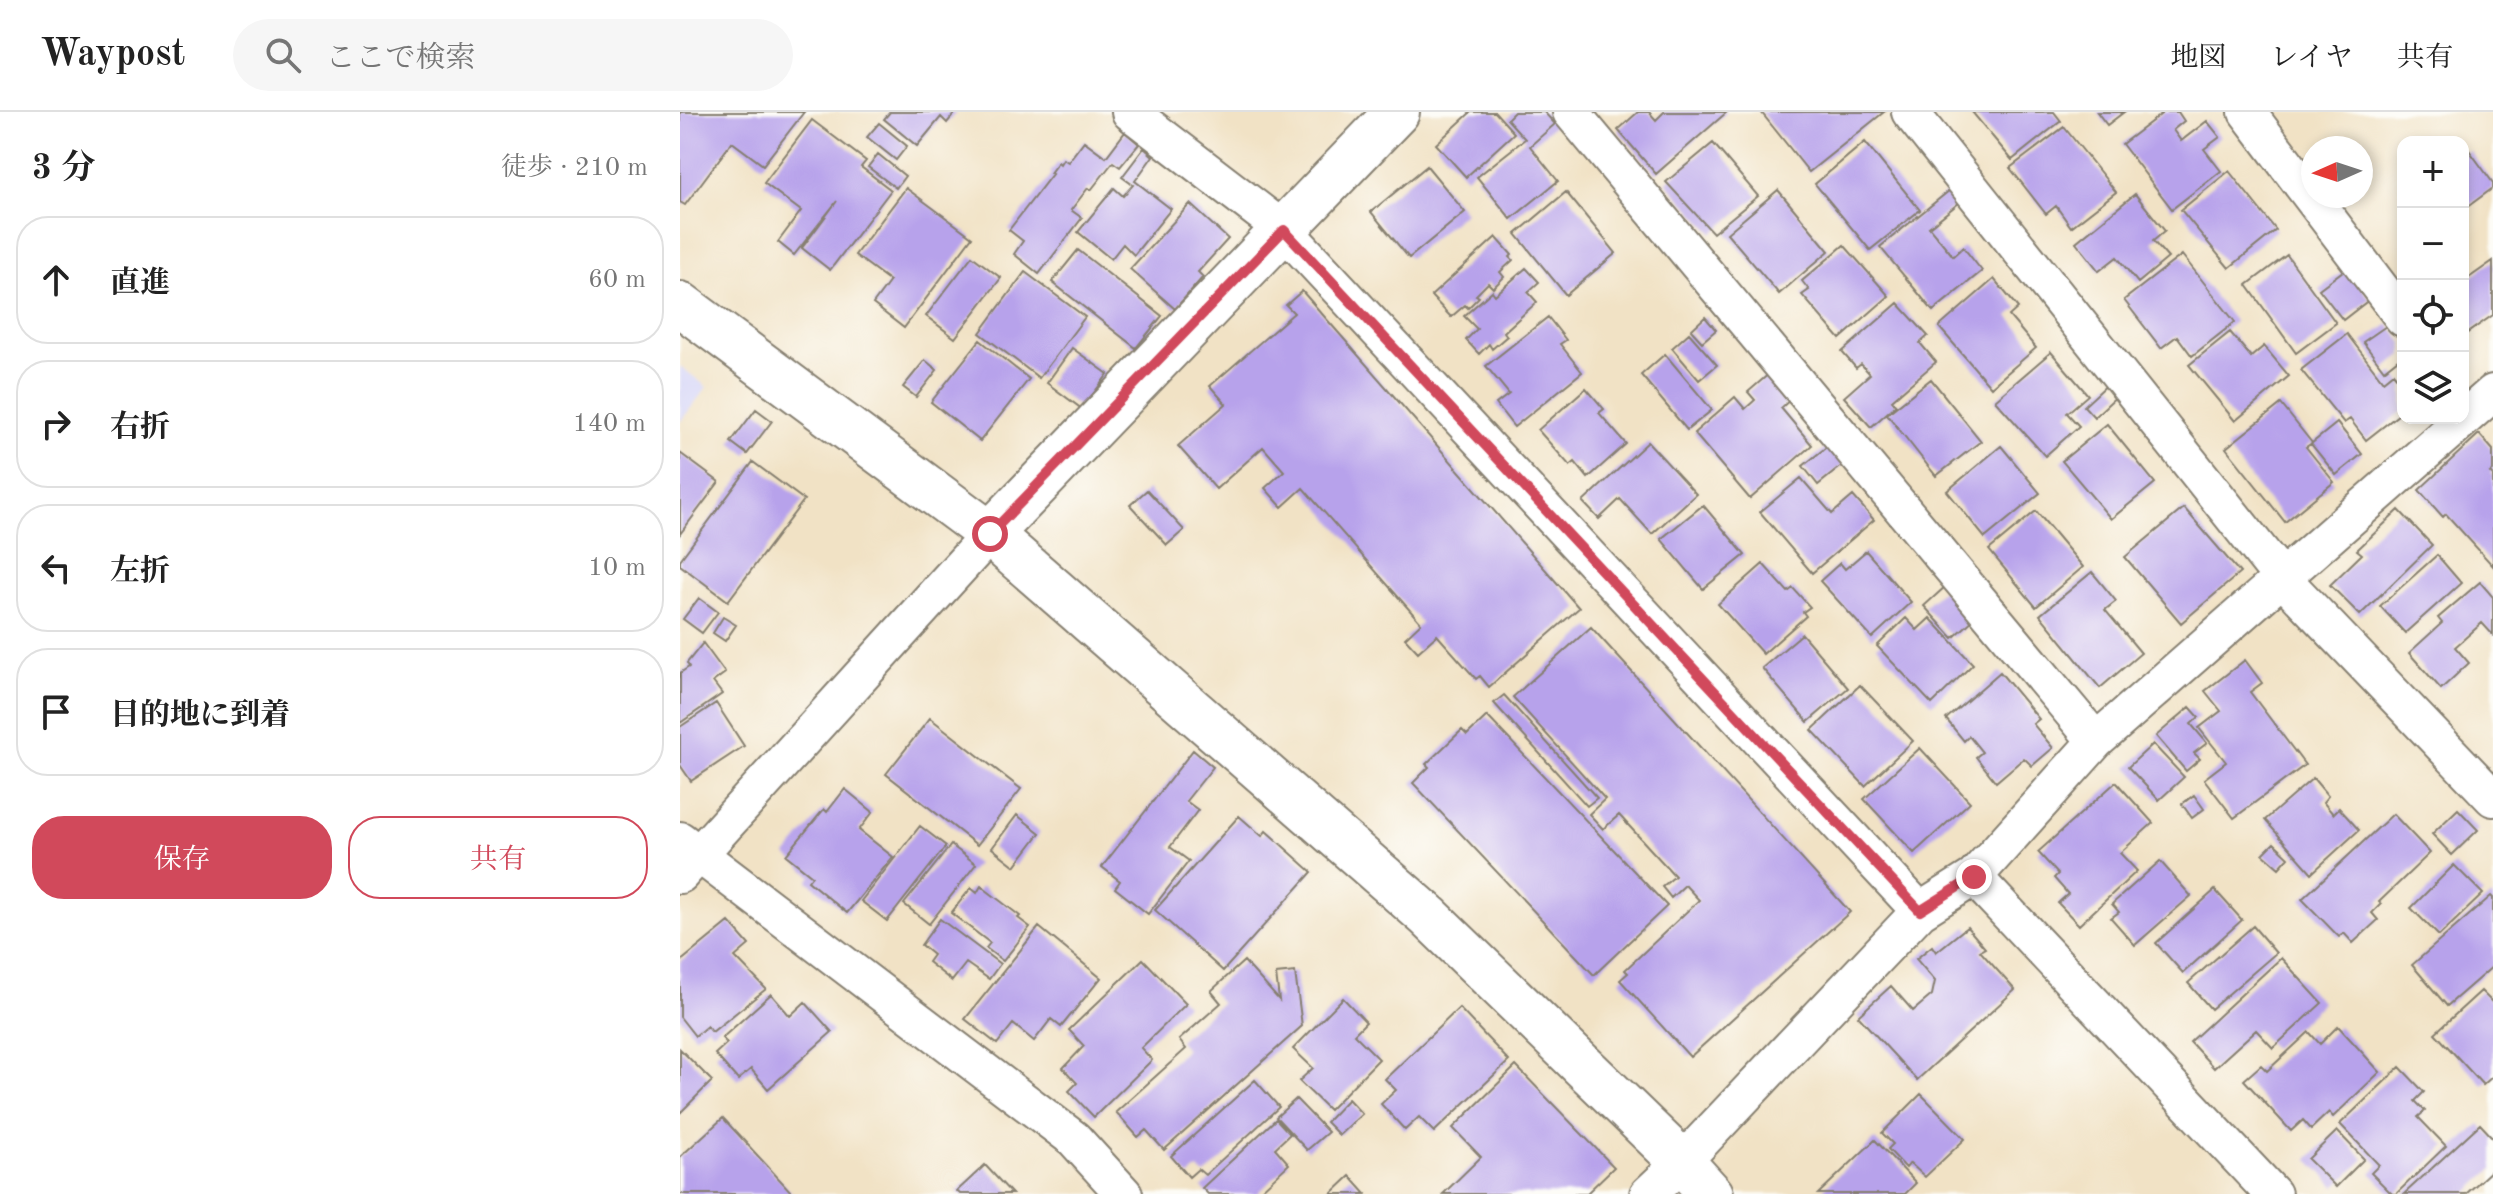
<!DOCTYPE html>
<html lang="ja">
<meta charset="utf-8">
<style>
:root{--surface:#fff;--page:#f6f6f6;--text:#222;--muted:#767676;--line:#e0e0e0;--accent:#d1495b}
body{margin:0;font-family:"Old Standard TT","Noto Serif JP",serif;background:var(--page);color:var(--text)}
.controls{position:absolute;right:24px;top:24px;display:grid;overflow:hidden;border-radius:16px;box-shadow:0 4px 12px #0003}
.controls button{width:72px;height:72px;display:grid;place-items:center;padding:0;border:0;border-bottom:2px solid var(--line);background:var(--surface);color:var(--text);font:40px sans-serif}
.compass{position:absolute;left:1621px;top:24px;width:72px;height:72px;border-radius:50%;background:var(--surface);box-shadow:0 4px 12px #0003;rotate:267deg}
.stop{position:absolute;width:24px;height:24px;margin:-18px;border:6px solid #d1495b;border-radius:50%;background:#fff}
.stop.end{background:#d1495b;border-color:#fff;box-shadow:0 2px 8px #0008}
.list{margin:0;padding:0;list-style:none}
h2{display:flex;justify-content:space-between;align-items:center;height:104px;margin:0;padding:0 32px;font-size:34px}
h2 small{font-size:26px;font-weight:400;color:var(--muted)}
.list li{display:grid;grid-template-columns:52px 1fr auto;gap:24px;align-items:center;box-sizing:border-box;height:128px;margin:0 16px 16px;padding:0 16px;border:2px solid var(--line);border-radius:32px}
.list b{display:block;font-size:30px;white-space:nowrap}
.list em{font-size:26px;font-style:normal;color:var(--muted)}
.actions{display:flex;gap:16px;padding:24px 32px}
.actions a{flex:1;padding:18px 0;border:2px solid var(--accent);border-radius:32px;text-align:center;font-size:28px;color:var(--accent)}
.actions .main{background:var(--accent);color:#fff}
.icon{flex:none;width:44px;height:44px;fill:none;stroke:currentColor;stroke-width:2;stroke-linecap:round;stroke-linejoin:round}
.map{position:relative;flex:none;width:1813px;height:1082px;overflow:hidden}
header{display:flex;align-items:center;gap:48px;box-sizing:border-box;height:112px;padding:0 40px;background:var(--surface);border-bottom:2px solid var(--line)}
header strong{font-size:38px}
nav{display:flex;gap:44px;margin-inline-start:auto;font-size:28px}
.search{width:560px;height:72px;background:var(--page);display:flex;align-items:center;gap:20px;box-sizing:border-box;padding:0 28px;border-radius:44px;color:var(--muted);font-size:30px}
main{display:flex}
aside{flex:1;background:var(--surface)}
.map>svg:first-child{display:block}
</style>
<header>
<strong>Waypost</strong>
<div class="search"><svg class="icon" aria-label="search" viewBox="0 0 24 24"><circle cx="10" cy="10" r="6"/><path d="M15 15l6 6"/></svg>ここで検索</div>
<nav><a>地図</a><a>レイヤ</a><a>共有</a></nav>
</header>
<main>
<aside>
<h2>3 分<small>徒歩 · 210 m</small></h2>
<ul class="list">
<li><svg class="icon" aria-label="ahead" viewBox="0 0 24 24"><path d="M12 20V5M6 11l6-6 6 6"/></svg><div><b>直進</b></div><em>60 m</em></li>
<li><svg class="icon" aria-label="right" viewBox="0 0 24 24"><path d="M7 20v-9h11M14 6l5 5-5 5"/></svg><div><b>右折</b></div><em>140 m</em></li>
<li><svg class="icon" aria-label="left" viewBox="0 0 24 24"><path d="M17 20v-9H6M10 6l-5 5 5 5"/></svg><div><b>左折</b></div><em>10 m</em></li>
<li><svg class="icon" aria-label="arrive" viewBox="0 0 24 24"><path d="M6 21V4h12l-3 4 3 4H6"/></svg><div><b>目的地に到着</b></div></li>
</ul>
<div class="actions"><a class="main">保存</a><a>共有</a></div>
</aside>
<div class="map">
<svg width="1813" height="1082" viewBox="0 0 1813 1082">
<rect width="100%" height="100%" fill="#fdfcf7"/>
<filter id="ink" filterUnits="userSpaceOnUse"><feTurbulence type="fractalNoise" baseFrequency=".0125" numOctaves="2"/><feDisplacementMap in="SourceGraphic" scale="16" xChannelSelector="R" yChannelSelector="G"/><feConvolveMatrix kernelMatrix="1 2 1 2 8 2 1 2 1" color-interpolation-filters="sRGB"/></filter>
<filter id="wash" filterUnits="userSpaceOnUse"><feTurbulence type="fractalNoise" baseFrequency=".006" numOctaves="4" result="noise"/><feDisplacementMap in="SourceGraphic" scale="32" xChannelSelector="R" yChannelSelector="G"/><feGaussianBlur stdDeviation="1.8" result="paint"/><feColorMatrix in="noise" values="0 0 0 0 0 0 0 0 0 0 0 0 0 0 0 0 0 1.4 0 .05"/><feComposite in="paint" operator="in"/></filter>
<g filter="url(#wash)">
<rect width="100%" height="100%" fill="#f1e2c5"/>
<path fill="#d7d7f8" d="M0,254L27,275L0,310Z"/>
<g id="blocks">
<path fill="#b7a2eb" d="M0,0H124L83,53L52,30L5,93L0,90Z
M210,0H276L267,11L261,5L237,34L204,7Z
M791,0H815L834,21L786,65L756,32Z
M834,0H864L875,12L850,34L878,69L831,107L797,65L845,27L827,7Z
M958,0H969L976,8L984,0H1047L976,62L938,18Z
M1081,0H1204L1129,60Z
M1292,0H1374L1381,9L1332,48Z
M1417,0H1444L1427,13Z
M1484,0H1498L1504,9L1493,18L1501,29L1527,9L1540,25L1524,37L1541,59L1492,97L1442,32Z
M132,8L186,49L181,55L211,78L150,158L122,136L157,89L114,143L98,130L121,99L84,71Z
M199,11L227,34L216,48L187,25Z
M1384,15L1436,80L1391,115L1376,94L1366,102L1330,56Z
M445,20L459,32L440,55L433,50L411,78L408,76L391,98L402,106L359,162L334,142L343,129L329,118L372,62L370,61L378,50L380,52L383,47L388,50L404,29L426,45Z
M1185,30L1240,98L1190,138L1135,72Z
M1033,31L1078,84L1033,121L986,70Z
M464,36L473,44L455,69L491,97L454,143L443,132L431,147L398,120L434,76L443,84L453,73L442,65Z
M1789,38L1813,71V76L1783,98V43Z
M198,42L225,64L216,76L188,55Z
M747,54L785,100L729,146L691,100Z
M1549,59L1596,118L1549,156L1501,98Z
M1275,74L1285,86L1249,115L1273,144L1283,135L1302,159L1253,199L1200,135Z
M226,76L292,125L224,216L193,192L210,169L175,143Z
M1098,78L1149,139L1099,182L1047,121Z
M886,80L936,141L886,183L836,122Z
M1455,82L1485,119L1473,129L1488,146L1458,171L1437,145L1419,159L1396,130Z
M510,92L548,127L518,160L523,165L495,197L450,157Z
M816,125L832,143L830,145L833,148L820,160L824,165L813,176L808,171L796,183L799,185L788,196L785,193L771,205L751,184Z
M1164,133L1209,184L1160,227L1122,183L1129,178L1122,169Z
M398,138L482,204L456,236L372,170Z
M1502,143L1555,210L1512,244L1497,224L1481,236L1444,188Z
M1607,143L1656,211L1616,241L1567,173Z
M292,144L321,166L275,226L246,204Z
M1813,149V203L1783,224V170Z
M846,156L859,170L848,180L857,190L824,220L827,224L812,237L809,232L799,242L786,228L797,217L784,204L812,179L815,183Z
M1667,156L1690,187L1663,208L1639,177Z
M345,160L405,205L359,266L300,221Z
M1314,167L1338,196L1329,204L1356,236L1311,275L1259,215Z
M622,179L899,496L809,575L800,564L796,567L757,523L738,540L725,526L741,511L623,376L602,395L585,376L604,359L583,335L536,377L498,334L546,292L530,274L614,201L606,193Z
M1218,191L1248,224L1240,231L1256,250L1212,288L1216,293L1191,315L1164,285L1190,262L1181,252L1176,256L1162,240Z
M868,205L886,228L880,232L902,260L834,315L816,292L829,282L806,254Z
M1025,205L1036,218L1022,230L1011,218Z
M1709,212L1723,231V243L1704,258L1683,230Z
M1550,220L1571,245L1584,234L1609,264L1555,309L1509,253Z
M1009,221L1037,253L1019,268L992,236Z
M1667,222L1703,269L1713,261L1723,273V299L1686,328L1670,307L1664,311L1621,258Z
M300,228L349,267L300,329L251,290Z
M392,236L428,262L402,297L367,271Z
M1371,240L1408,283L1387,301L1399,314L1365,344L1315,288Z
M985,242L1032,298L1007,318L961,263Z
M245,248L257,258L236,285L223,275Z
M1090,261L1112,286L1101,296L1132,333L1070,387L1014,321L1055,285L1065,297L1075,288L1068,280Z
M1251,267L1301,329L1256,364L1207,302Z
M1430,270L1440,281L1414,305L1404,294Z
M906,276L924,297L919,301L946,332L908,366L895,350L890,354L858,318Z
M1601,292L1632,331L1626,335L1654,370L1605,410L1546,336Z
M76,297L92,309L67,342L51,330Z
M1657,311L1682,342L1656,363L1631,332Z
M1427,312L1475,371L1431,407L1382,349Z
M1799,322L1813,338V359L1810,361L1813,364V454L1766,402L1763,405L1739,378Z
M968,330L1016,382L972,422L940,387L919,407L903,390Z
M1149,333L1164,352L1138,373L1123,354Z
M1321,334L1360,381L1305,426L1267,379Z
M0,341L39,370L0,422Z
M73,350L124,388L48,489L0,453V448Z
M1121,366L1152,402L1173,384L1194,408L1132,461L1080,400Z
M467,378L504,418L487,433L450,393Z
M1023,393L1065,443L1023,477L981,427Z
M1504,396L1560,461L1501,511L1445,445Z
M1719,398L1752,433L1680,503L1650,473L1682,442L1677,438Z
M1356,399L1403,455L1356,495L1309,438Z
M1186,439L1231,490L1192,526L1140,469L1160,451L1165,457Z
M1757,443L1781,471L1725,521L1700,494Z
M1083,452L1108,480L1113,476L1130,495L1123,500L1126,504L1083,542L1038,492Z
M1412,460L1436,489L1425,498L1461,541L1420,576L1360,503Z
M1800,470L1813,485V523L1802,511L1775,535L1789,551L1761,577L1729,541L1762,511L1758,506Z
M1266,474L1295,506L1273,526L1244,494Z
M19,486L38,500L22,521L3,507Z
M43,505L56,513L45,529L33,521Z
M1226,506L1237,518L1250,506L1293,552L1252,592L1197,534Z
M911,515L1170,800L1010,945L940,868L948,861L945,858L1019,788L1005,773L991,786L982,775L995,764L939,703L923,717L909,702L925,687L833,585Z
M1122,522L1168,576L1128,610L1082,556Z
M23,531L45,561L33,570L42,582L0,611V561L9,555L7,551Z
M1565,548L1582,571L1570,580L1625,653L1554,706L1524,667L1546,650L1519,616L1541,599L1525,579Z
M1320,560L1359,607L1353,612L1373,636L1352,654L1344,646L1316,670L1296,645L1302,640L1289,624L1284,629L1266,607Z
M1180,573L1233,629L1185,674L1132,618Z
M824,583L917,686L907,694L814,591Z
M36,591L64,634L11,669L0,653V615Z
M1510,595L1519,605L1511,612L1527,631L1514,641L1520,647L1506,659L1476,624Z
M807,604L987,794L914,863L733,671L749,655L746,652L782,618L787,623Z
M250,606L341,677L297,733L206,662Z
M1473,632L1504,665L1479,688L1448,655Z
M1240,636L1290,690L1234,741L1184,687Z
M513,638L533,655L506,689L518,698L490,735L509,749L468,802L435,776L440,769L422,755Z
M1633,666L1648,684L1643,690L1653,702L1659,696L1679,718L1632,761L1585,708Z
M1436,670L1473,711L1440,741L1457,759L1399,813L1378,791L1388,782L1374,766L1378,762L1358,740Z
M165,677L193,700L179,718L213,745L167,801L128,769L132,764L106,743L144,697L147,700Z
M1514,683L1524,697L1512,706L1502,692Z
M1778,697L1798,718L1772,743L1752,722Z
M1713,702L1750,741L1699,790L1701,792L1692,801L1698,808L1673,831L1664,821L1659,825L1622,787Z
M337,703L360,721L335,754L312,736Z
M559,704L582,724L586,719L632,760L543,859L475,798Z
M240,714L266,734L207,809L181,789Z
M1594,731L1609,745L1599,756L1583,742Z
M271,733L296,752L249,812L224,792Z
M1480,749L1511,784L1455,833L1431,806L1439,800L1432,792Z
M1774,753L1803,782L1759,824L1731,796Z
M301,774L340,804L338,806L350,815L323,849L306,836L310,831L271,801L291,776L297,781Z
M1535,778L1562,808L1503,861L1476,831Z
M1811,784L1813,786V854L1767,894L1732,853Z
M260,807L320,852L309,867L286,851L272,869L248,850L253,843L241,833Z
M49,810L69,833L55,845L86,877L32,920L27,914L15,924L0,905V850Z
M1573,814L1596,841L1531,897L1508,871Z
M359,815L421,866L381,915L371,907L354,929L333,912L317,932L285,907Z
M1287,815L1305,836L1300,839L1335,878L1237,968L1178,904L1211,874L1233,899L1252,883L1255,869L1236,847L1252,834L1256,840Z
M1601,846L1642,891L1593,936L1576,918L1534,956L1510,930Z
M463,847L506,892L461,936L472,948L414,1005L389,979L397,971L383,956L404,934L389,918Z
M564,849L599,888L596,862L615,860L622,914L484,1038L466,1018L458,1025L436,1000L506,937L499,928L541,891L531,879Z
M1801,879L1813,891V964L1803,973L1755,921Z
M91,882L110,904L125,890L152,920L88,977L71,957L58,968L35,942L47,931L42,926Z
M663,886L686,910L674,922L699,947L649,998L619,969L633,956L613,937Z
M779,896L829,949L754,1020L739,1005L725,1018L701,992L716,978L705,967Z
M1658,914L1700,960L1653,1005L1649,1000L1631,1017L1623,1008L1611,1019L1564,968L1581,953L1587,959L1629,920L1640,932Z
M0,937L32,969L0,1001Z
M836,954L934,1055L906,1082H763L801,1045L773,1016Z
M1720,955L1744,980L1735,989L1745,999L1738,1005L1766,1034L1716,1082H1712L1691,1061L1699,1053L1660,1012Z
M575,968L599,995L525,1063L518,1057L509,1065L491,1044Z
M1241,982L1285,1027L1245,1065L1230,1051L1226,1056L1208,1037L1213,1032L1202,1021Z
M616,987L648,1020L627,1038L596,1005Z
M668,987L682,1002L659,1023L646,1010Z
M43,1006L113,1082H0V1045Z
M596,1007L610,1022L595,1036L609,1052L577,1082H528L522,1076Z
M1800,1012L1813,1026V1057L1786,1082H1724Z
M1657,1019L1684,1047L1656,1075L1628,1047Z
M1195,1028L1236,1071L1225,1082H1138Z
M305,1053L332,1082H280L277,1079Z
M670,1064L686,1082H651Z"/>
</g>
</g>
<g filter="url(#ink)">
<use href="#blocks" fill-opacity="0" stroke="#867f70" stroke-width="2"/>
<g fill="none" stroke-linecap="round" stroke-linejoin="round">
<g stroke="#867f70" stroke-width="40">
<path id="minor" d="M450,0L604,118L1240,799
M891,0L1416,629
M1230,0L1601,465L1813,686
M1567,0L1723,206
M0,728L394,1027L444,1082
M0,763L310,422
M1294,765L1593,1082
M968,1082L1002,1050L1240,799L1294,765L1416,629L1813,281"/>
</g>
<g stroke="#867f70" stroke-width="48">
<path id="tertiary" d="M0,192L310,422L748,804L1002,1050L1031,1082
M310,422L717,0"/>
</g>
<use href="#minor" stroke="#fff" stroke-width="36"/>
<use href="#tertiary" stroke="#fff" stroke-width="44"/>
</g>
</g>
<g fill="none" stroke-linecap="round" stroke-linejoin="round" filter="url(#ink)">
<path stroke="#d1495b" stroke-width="10" d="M310,422L604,118L1240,799L1294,765"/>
</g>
</svg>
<div class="controls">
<button>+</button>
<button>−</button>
<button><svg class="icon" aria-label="locate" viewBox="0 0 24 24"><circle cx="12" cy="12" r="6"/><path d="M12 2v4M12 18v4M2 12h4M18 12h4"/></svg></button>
<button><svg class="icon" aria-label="layers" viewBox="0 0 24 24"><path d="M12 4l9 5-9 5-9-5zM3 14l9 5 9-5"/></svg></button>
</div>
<svg class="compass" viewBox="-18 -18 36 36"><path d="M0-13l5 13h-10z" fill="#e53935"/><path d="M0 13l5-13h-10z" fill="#767676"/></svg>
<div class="stop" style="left:310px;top:422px"></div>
<div class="stop end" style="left:1294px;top:765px"></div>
</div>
</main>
